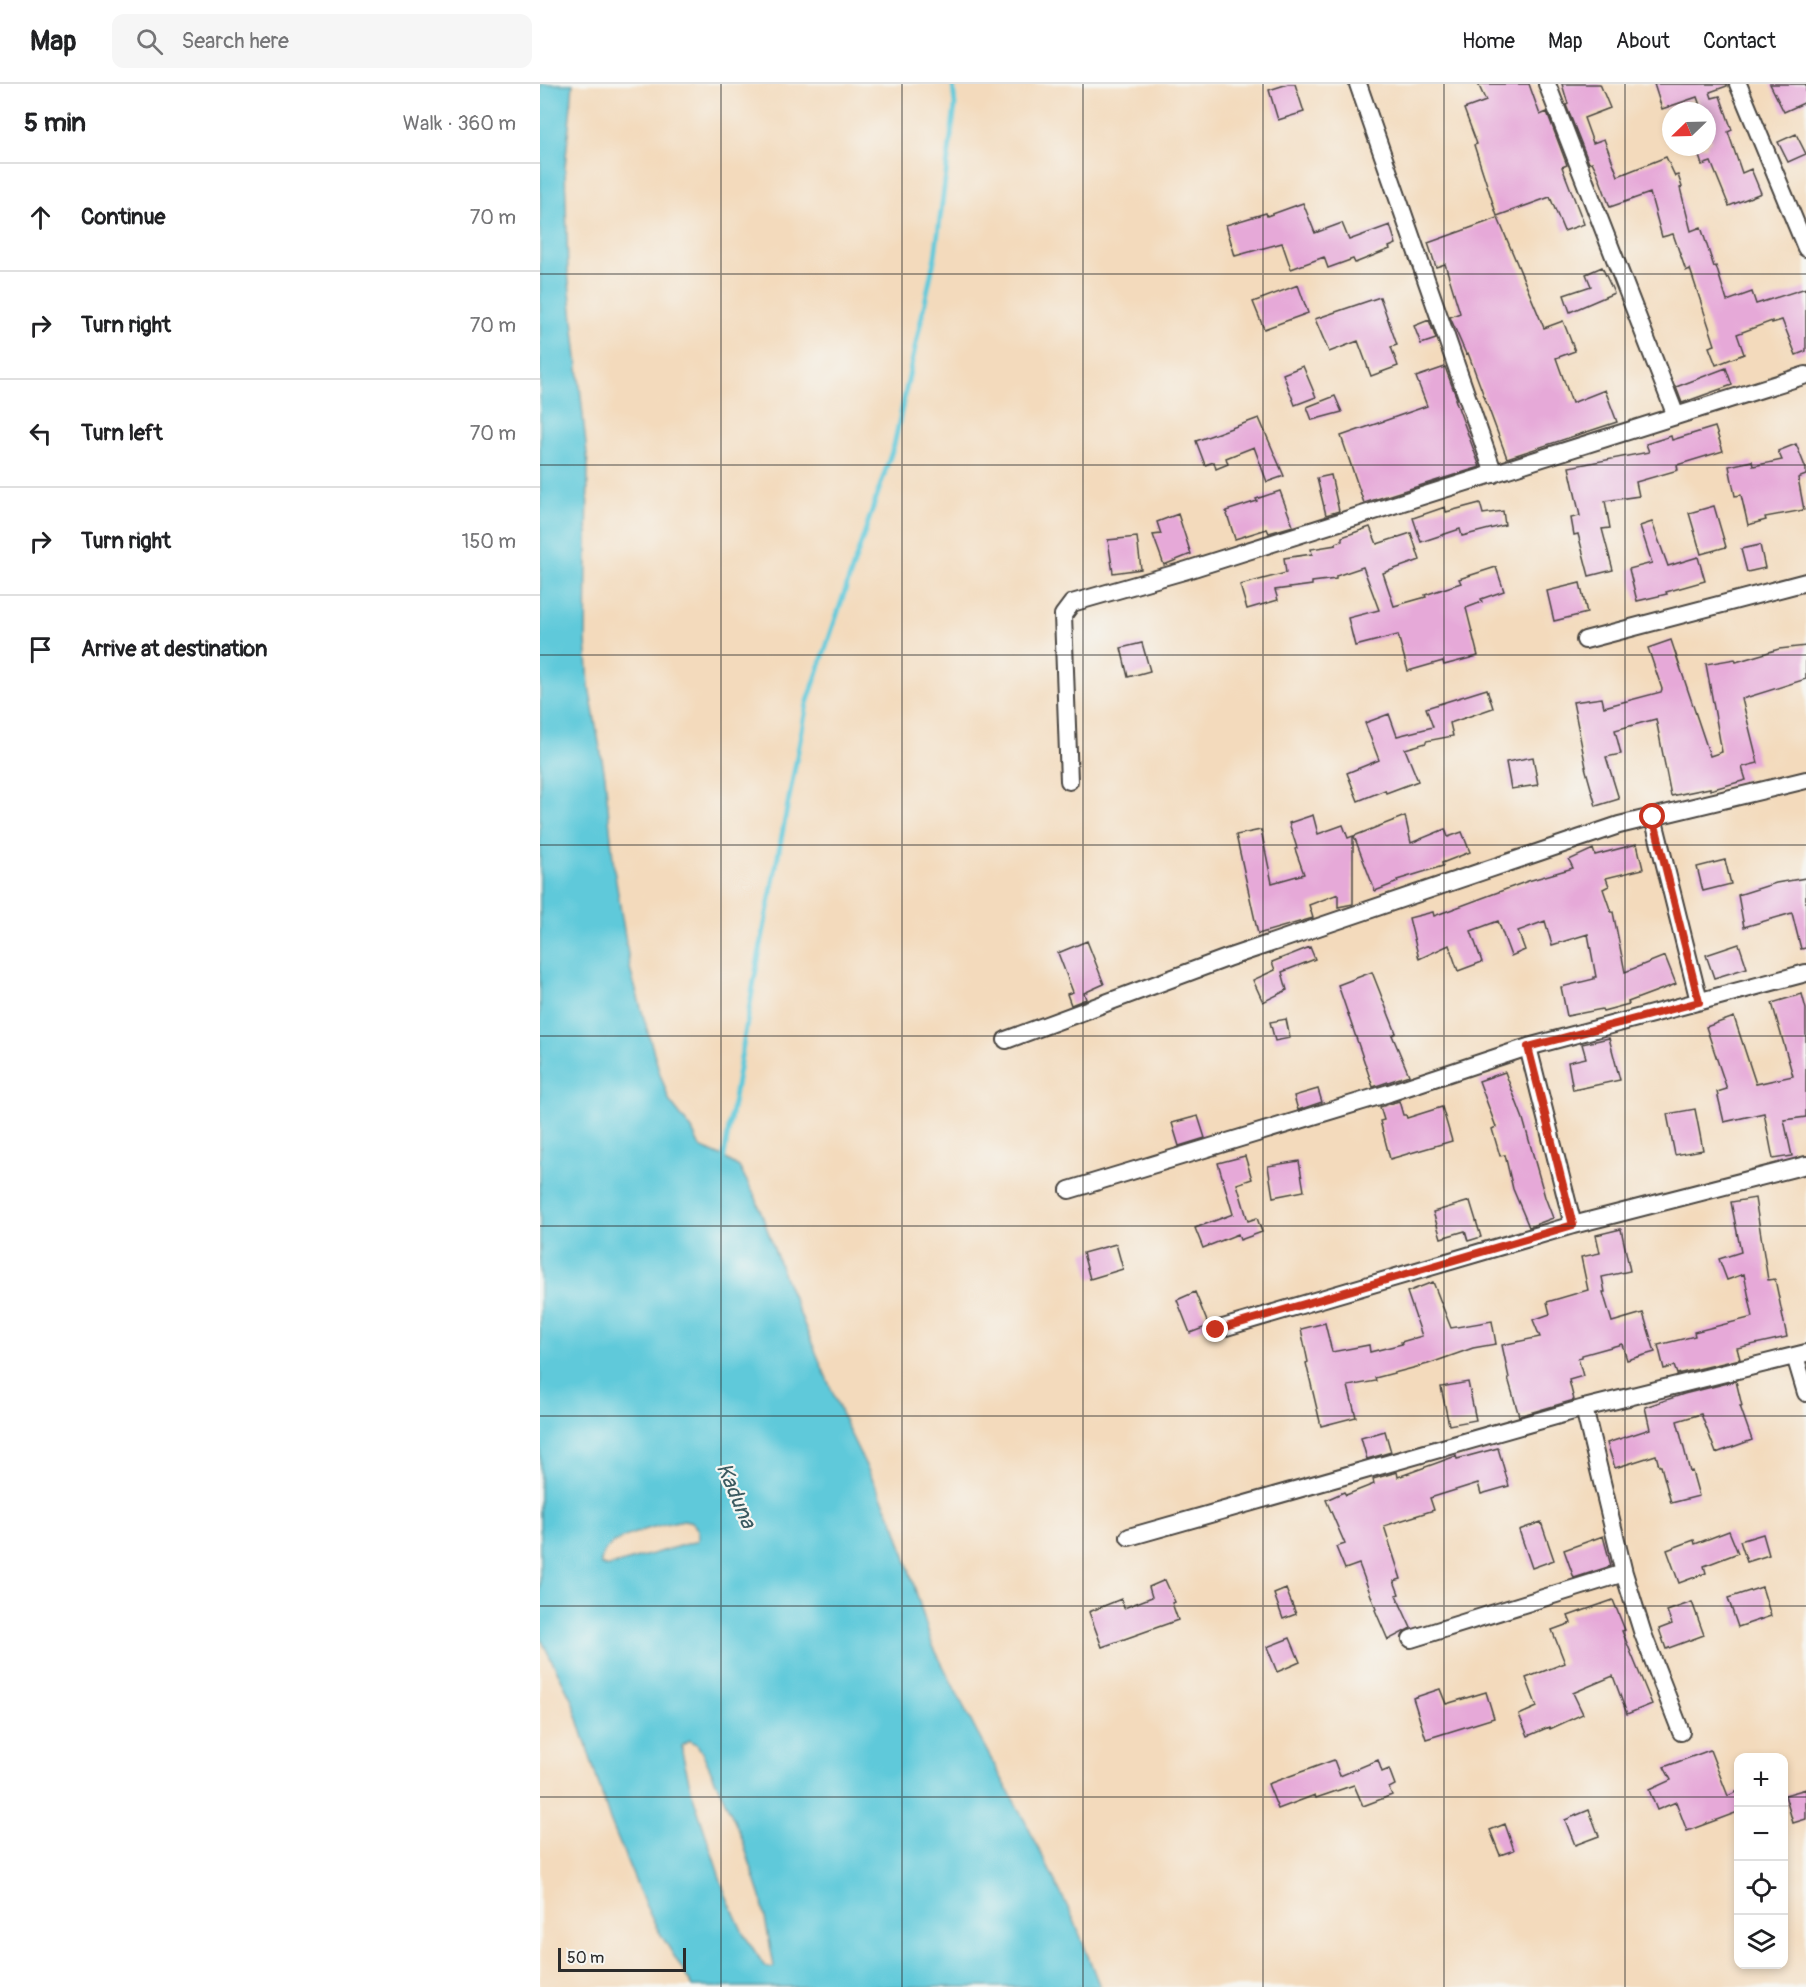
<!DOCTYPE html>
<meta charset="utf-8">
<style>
:root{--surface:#fff;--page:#f6f6f6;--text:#202124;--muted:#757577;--line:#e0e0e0}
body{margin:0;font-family:Pangolin,sans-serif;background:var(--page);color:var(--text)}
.controls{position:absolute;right:18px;bottom:18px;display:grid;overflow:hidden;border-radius:12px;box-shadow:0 3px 9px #0003}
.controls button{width:54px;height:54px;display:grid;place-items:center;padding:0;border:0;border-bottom:2px solid var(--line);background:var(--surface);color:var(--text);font:30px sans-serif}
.compass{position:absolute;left:1122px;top:18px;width:54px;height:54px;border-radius:50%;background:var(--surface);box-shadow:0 3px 9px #0003;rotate:247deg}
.scale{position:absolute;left:18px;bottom:15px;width:128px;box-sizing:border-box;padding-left:6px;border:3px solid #2b2b2b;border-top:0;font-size:16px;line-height:21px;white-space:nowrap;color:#2b2b2b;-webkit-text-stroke:4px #f6f6f2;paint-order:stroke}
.stop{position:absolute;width:18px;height:18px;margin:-14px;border:4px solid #c8321e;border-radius:50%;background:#fff}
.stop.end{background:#c8321e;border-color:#fff;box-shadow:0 2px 6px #0008}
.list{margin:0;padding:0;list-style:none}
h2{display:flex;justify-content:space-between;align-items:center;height:78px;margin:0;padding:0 24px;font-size:26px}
h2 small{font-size:20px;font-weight:400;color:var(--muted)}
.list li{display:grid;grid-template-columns:39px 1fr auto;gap:18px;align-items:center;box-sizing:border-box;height:108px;padding:0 24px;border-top:2px solid var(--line)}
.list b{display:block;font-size:22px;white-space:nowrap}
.list em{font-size:20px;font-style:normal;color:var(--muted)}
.icon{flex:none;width:33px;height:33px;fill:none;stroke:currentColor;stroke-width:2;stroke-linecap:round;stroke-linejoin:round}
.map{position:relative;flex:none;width:1266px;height:1903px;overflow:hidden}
header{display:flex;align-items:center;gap:36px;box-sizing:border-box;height:84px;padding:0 30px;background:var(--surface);border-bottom:2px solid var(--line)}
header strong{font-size:28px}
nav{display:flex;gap:33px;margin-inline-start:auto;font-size:21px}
.search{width:420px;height:54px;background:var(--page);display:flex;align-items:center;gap:15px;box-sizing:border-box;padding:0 21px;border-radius:12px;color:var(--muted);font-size:22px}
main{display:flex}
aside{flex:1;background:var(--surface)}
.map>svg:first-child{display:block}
</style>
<header>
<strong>Map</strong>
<div class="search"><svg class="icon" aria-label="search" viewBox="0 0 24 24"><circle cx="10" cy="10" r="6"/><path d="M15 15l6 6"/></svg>Search here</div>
<nav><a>Home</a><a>Map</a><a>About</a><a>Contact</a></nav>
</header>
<main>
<aside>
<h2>5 min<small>Walk · 360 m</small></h2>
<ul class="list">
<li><svg class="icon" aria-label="ahead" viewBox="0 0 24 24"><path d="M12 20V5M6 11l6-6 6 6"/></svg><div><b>Continue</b></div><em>70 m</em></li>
<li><svg class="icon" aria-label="right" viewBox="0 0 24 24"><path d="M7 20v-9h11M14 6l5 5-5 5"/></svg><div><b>Turn right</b></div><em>70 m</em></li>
<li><svg class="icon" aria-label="left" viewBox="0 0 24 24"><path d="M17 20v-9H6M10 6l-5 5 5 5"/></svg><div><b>Turn left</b></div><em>70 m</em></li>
<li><svg class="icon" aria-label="right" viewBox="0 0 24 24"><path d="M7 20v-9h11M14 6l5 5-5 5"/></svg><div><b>Turn right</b></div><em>150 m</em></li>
<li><svg class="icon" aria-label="arrive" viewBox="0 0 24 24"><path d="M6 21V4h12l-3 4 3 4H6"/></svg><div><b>Arrive at destination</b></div></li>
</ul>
</aside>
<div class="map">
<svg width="1266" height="1903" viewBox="0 0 1266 1903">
<rect width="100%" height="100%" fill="#f6f6f2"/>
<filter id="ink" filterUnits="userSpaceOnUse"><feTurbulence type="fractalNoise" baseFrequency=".0167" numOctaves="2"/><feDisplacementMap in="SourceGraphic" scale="12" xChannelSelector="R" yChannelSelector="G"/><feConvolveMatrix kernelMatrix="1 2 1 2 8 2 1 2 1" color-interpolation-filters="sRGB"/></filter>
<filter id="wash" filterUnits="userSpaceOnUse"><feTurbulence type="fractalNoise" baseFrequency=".008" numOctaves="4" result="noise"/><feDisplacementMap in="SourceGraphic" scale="24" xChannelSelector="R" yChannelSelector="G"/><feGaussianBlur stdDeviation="1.35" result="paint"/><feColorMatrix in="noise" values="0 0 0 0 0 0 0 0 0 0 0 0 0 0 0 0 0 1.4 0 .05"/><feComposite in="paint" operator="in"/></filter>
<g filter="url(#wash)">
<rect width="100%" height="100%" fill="#f3dabc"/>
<path fill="#5fc9da" stroke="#457a82" stroke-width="1.5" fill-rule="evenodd" d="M0,0H33L25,83L28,188L48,380L46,556L49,603L65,692L74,785L91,889L120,990L130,1018L152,1046L160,1063L183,1073L199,1083L216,1114L242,1187L307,1343L356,1443L392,1560L436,1647L487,1741L534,1836L560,1903H153L115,1841L104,1818L70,1736L32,1616L0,1553ZM144,1436L152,1438L158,1446L159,1453L157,1457L67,1483L61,1481C60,1474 64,1466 71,1461C84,1450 126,1439 144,1436ZM149,1656L157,1660L163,1670L200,1749L221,1813L234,1882L232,1884L225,1883L203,1849L185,1809L152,1709L142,1668V1662Z"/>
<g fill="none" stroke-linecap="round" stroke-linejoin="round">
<path stroke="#5fc9da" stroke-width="5" d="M183,1078L214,897L267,620L354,361L395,172L415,22L413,0"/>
</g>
<g id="blocks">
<path fill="#e6a9d8" d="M748,0H755L764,28L738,36L729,6Z
M938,0H989L1000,31L1007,28L1027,81L1022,83L1044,140L1024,147L1010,113L957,132L934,61L937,60L924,25L946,17Z
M1022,0H1060L1070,24L1044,34L1053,59L1064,55L1078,92L1126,73L1135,92L1138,91L1142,103L1140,104L1151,147L1161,143L1174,183L1176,182L1187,217L1212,208L1216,220L1266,204V267L1256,271L1242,236L1232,239V237L1197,250L1204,270L1176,281L1169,263L1175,261L1150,185L1146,187L1133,150L1122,153L1110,109L1070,123L1057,88L1052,78L1049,79L1026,21L1028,20Z
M1114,0H1187V2L1170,8L1172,14L1180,12L1192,46L1188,48L1202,89L1211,85L1221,109L1189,122L1171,78L1162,81L1156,63H1167V59L1172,57L1167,42V27H1162L1157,13L1122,25Z
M1230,0H1266V18L1244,28Z
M1256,50L1266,70L1248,78L1238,58Z
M763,119L775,149L802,139L809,156L850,141L856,160L849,163L850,165L815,179L813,175L788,184L784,173L751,185L742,159L695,172L686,141L726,129L727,132Z
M958,134L1004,244L1023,237L1035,267L1016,274L1032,319L1065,306L1077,338L967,374L928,269L926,270L910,233L920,229L905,180L896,183L888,159Z
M1062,183L1074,209L1030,228L1024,211L1051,202L1046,190Z
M758,201L768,229L724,245L713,218Z
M840,213L857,261L851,263L858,282L831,292L818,257L789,268L775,235Z
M889,236L896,255L881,260L874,242Z
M763,282L776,313L755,321L743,290Z
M905,283L917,315H915L940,383L824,419L801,352L887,322L876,293Z
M1186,284L1192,301L1142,319L1136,303Z
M795,312L802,328L772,336L767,323Z
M719,334L744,392L727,398L714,363L686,374L688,380L676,385L674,378L665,381L656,357Z
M1175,343L1183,367L1137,381L1138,386L1096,398L1099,412L1065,417L1070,444L1062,445L1073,486L1049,492L1038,450L1034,451L1031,434L1040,432L1029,383L1109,368L1106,360L1131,352L1132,356Z
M1256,360L1266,385V391L1258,394L1264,426L1225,433L1226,436L1208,441L1201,411L1195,412L1189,382L1212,377L1213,382L1242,376L1238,367Z
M791,391L799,427L786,431L777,394Z
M740,407L753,442L729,449L727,445L695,455L686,427L717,417L716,415Z
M940,419L943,430L963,427L965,441L922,452L920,445L881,458L873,434L905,423L906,428Z
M1174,422L1186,463L1161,470L1149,429Z
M638,430L651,470L624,481L613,451L621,450L617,438Z
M1112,438L1128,482L1158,473L1165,497L1126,508L1127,510L1097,517L1089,485L1112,479L1100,442Z
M830,443L837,460L871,449L880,476L843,489L854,522L886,513L885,511L921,499L919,495L956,483L964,507L941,515L942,518L926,524L938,572L904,581L903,577L868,587L858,551L815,562L808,534L839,526L823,483L796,492V495L772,498V501L735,506L738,516L707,525L700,501L746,489L744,474L772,470L771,465L796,461V459L802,457V453Z
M597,453L601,485L573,489L568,456Z
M1220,461L1225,484L1207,488L1201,465Z
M1040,499L1047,529L1014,537L1007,507Z
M1131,556L1170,672L1182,668L1166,580L1195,575L1196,578L1239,565L1266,562V595L1202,615L1218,679L1202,683L1206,696L1170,706V704L1131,712L1116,635L1075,646L1081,670L1066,673L1079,715L1056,722L1045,683H1046L1033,618L1062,614L1064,623L1121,608L1122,605L1108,564Z
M602,559L610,587L588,593L581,564Z
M947,605L953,624L910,639L913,652L886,657V659L865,665L878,697L846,709L845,706L818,717L807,689L839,676L825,639L849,630L857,652L893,643L886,624Z
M993,673L998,701L971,705L966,678Z
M773,731L778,750L803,741L808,754L813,752V820L798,823V810L769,821L773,834L718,850L696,751L721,746L732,799L764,790L755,765L757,764L749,739Z
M865,732L871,759L905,745L908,753L922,748L930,768L902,779L903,782L857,796L858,798L835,807L814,752Z
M1097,760L1103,785L1066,794L1069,802L1063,805L1071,828H1073L1085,888L1125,872L1136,900L1088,918L1089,920L1063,927L1062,925L1027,932L1021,903L1054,895V893H1056L1048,850L1012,861L1005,837L978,847L985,866L971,872L958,837L931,847L942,878L918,887L909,861L879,875L869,834L893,828L894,832L988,797L1033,784L1029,776L1053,765L1055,771Z
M1185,776L1191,800L1163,807L1157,783Z
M1266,794V864L1261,865L1252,829L1204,843L1198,811L1236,799Z
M547,857L564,900L544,909L546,915L531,921L527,910L533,908L518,869Z
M1199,860L1207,884L1174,894L1166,871Z
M770,863L775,875L742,888L747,906L723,918L713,896L735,886L732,878Z
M832,888L856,949L852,951L869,991L833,1003L798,901Z
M1262,910L1266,925V1033L1244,1036L1252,1072L1233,1075L1224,1029L1184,1038L1177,1008L1187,1005L1166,943L1194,933L1216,1000L1253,992L1232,919Z
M746,935L750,954L735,957L730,938Z
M1069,954L1080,996L1033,1006L1028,978L1046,974L1042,960Z
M965,988L983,1035L1005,1113L1013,1134L989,1143L973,1105L965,1071L960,1072L952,1045L956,1043L939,997Z
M778,1005L782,1018L758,1026L754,1012Z
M859,1017L863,1031H866L867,1034L902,1023L912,1057L850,1075L840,1037L844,1036L840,1023Z
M1155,1025L1163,1066L1135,1071L1127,1030Z
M658,1032L665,1054L639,1062L632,1039Z
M705,1072L712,1095L697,1100L708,1137L717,1134L722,1148L700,1156L698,1150L663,1164L655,1144L693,1130L678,1079Z
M759,1077L764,1107L733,1113L728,1082Z
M1215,1114L1228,1196L1235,1195L1247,1253L1197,1264L1200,1275L1137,1290L1134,1282L1124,1285L1118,1261L1155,1252L1154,1248L1213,1233L1204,1190L1187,1196L1179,1175L1201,1168L1191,1118Z
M930,1117L941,1153L928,1157L925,1147L901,1154L893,1128Z
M1081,1145L1090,1187L1062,1193L1065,1208H1063L1072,1238L1103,1229L1115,1268L1087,1276L1082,1260L1042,1271V1273L1038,1274L1043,1292L1029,1296L1034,1316L979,1332L968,1294H969L962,1261L1000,1253L993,1236L1010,1230L1007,1218L1048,1206L1041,1173L1060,1169L1056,1151Z
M576,1160L583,1185L550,1195L543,1169Z
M893,1198L911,1244L952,1237L956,1260L933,1264L888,1280L835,1294L836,1297L808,1302L816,1333L781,1342L766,1279L768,1278L761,1245L785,1239L792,1268L829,1261L830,1268L862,1260L861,1258L882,1252L867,1208Z
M655,1208L668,1240L666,1243L650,1249L637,1216Z
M1196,1297L1202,1322H1200L1212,1356L1176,1369L1161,1330L1137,1337L1150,1388L1152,1387L1159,1412L1131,1419L1121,1382H1119L1116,1371L1075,1384L1067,1359L1110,1345L1105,1323L1144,1310Z
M928,1298L936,1336L909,1341L901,1303Z
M845,1347L851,1368L827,1375L821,1354Z
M958,1364L969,1402L941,1410L938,1399L890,1414L894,1426L844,1442L861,1495L854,1497L859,1510L856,1511L871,1544L848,1556L835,1526L836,1525L819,1480L805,1485L796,1463L805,1460L786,1416L804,1408L806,1411L834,1400L833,1395L857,1388L858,1393L916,1372L917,1375Z
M1001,1438L1014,1476L992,1484L979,1446Z
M1189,1447L1198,1469L1164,1482L1166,1489L1139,1499L1127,1466L1154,1456L1155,1460Z
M1223,1450L1229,1471L1207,1478L1200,1457Z
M1063,1452L1071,1482L1034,1494L1024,1466Z
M625,1496L635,1518L632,1519L638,1536L562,1563L549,1528L581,1515L584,1524L612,1513L609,1503Z
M1222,1503L1231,1532L1198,1543L1188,1514Z
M746,1505L756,1530L743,1535L734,1510Z
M1073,1516L1085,1546L1082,1547L1112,1620L1087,1630L1073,1592L1033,1609L1043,1630L1010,1645L1009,1643L988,1652L979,1631L997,1623L986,1594L1025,1579L1012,1546L1031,1539L1028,1532Z
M1152,1518L1164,1551L1126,1565L1119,1545L1132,1540L1127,1527Z
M750,1554L760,1578L737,1588L727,1563Z
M900,1605L906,1620L946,1608L954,1634L886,1655L873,1614Z
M1170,1666L1188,1712L1198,1707V1728L1147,1747L1136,1718L1117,1726L1109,1706L1131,1696L1124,1683Z
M794,1676L800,1692L838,1676L842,1688L849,1685L855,1701L849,1704L852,1711L823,1722L814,1701L776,1714L775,1711L738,1725L728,1700Z
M1266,1705V1735L1253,1739L1245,1711Z
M1049,1726L1059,1752L1035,1761L1025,1736Z
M965,1740L974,1766L960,1771L950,1746Z"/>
</g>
</g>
<g filter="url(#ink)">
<use href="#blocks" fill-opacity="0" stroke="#494541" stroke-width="1.5"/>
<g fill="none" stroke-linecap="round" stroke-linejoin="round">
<g stroke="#494541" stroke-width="20">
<path id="minor" d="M818,0L954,390
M1007,0L1136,332
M1198,0L1266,164
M1045,556L1266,498
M529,697L523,531L532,519L644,487L1266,291
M1113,733L1159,917
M466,956L687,874L1079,741L1266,696
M988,963L1033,1141
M529,1106L849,1009L988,963L1266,889
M676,1246L1033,1141L1266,1081
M1255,1272L1266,1309
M1044,1324L1084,1489L1103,1550L1141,1648
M589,1453L1044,1324L1266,1269
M871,1555L1084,1489"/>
</g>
<use href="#minor" stroke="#fff" stroke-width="16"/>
</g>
</g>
<g fill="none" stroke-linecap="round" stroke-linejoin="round" filter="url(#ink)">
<path stroke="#c8321e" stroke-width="8" d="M676,1246L1033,1141L988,963L1159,918L1113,733"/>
</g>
<path fill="none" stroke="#2b2b2b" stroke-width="1.5" stroke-opacity="0.55" d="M181,0V1903M362,0V1903M543,0V1903M723,0V1903M904,0V1903M1085,0V1903M0,190H1266M0,381H1266M0,571H1266M0,761H1266M0,952H1266M0,1142H1266M0,1332H1266M0,1522H1266M0,1713H1198M1244,1713H1266"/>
<g text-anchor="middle" stroke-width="4.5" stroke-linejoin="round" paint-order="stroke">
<g font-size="22" font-style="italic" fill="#3b5a60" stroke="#f6f6f2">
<text transform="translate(197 1411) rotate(67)" y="8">Kaduna</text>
</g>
</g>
</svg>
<div class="controls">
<button>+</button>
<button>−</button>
<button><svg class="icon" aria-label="locate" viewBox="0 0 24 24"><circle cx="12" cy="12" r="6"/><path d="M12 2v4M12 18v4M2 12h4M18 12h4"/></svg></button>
<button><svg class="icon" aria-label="layers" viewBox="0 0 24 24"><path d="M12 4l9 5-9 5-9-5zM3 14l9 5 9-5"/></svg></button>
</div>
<svg class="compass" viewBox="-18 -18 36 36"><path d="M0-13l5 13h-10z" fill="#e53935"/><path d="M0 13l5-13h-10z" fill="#757577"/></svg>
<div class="scale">50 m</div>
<div class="stop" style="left:1113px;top:733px"></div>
<div class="stop end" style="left:676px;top:1246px"></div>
</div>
</main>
